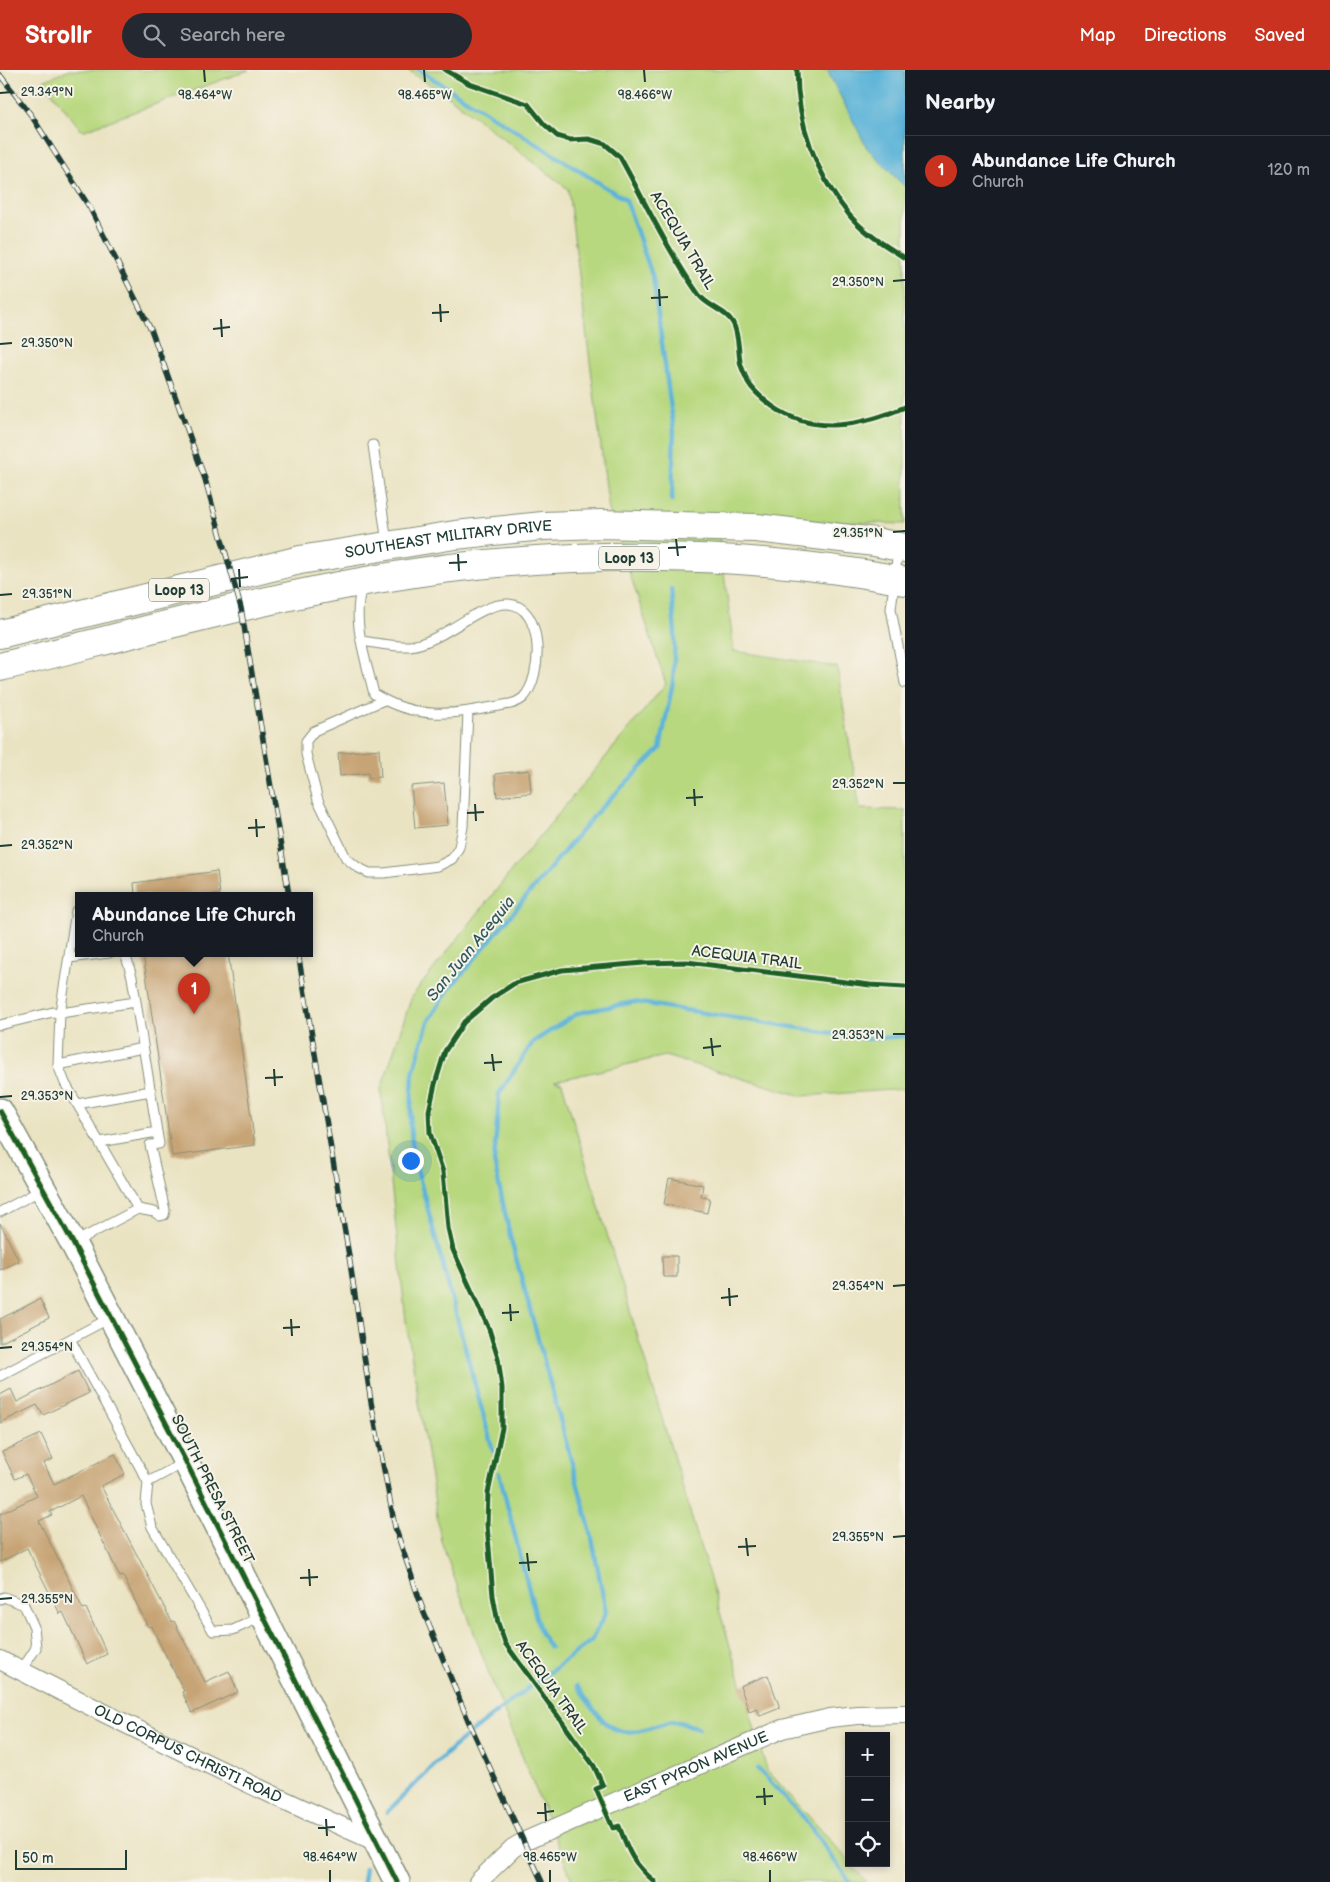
<!DOCTYPE html>
<meta charset="utf-8">
<style>
:root{--surface:#171b24;--page:#242831;--text:#f1f3f6;--muted:#9ea1a6;--line:#363941;--accent:#c8321e}
body{margin:0;font-family:"Balsamiq Sans",sans-serif;background:var(--page);color:var(--text)}
.controls{position:absolute;right:15px;bottom:15px;display:grid;overflow:hidden;border-radius:0px;box-shadow:0 2px 8px #0003}
.controls button{width:45px;height:45px;display:grid;place-items:center;padding:0;border:0;border-bottom:1px solid var(--line);background:var(--surface);color:var(--text);font:25px sans-serif}
.scale{position:absolute;left:15px;bottom:12px;width:112px;box-sizing:border-box;padding-left:5px;border:2px solid #1f3d34;border-top:0;font-size:14px;line-height:18px;white-space:nowrap;color:#1f3d34;-webkit-text-stroke:4px #f7f3e8;paint-order:stroke}
.you{position:absolute;left:410px;top:1090px;width:18px;height:18px;margin:-12px;border:4px solid #fff;border-radius:50%;background:#1a73e8;box-shadow:0 0 0 8px #1a73e833}
.badge{display:grid;place-items:center;width:32px;height:32px;border-radius:50%;background:var(--accent);color:#fff;font-size:16px;font-weight:700}
.pin{position:absolute;translate:-50% -41px;filter:drop-shadow(0 1px 2px #0008)}
.pin::after{content:'';position:absolute;top:26px;width:18px;height:15px;background:inherit;clip-path:polygon(0 0,100% 0,50% 100%)}
.popup{position:absolute;left:75px;top:822px;width:238px;height:65px;box-sizing:border-box;display:grid;place-content:center;border-radius:0px;background:var(--surface);filter:drop-shadow(0 1px 4px #0005);font-size:16px;white-space:nowrap;color:var(--muted)}
.popup b{font-size:19px;color:var(--text)}
.popup::after{content:'';position:absolute;left:50%;top:100%;margin-left:-10px;border:10px solid transparent;border-top-color:var(--surface)}
.list{margin:0;padding:0;list-style:none}
h2{display:flex;justify-content:space-between;align-items:center;height:65px;margin:0;padding:0 20px;font-size:21px}
h2 small{font-size:16px;font-weight:400;color:var(--muted)}
.list li{display:grid;grid-template-columns:32px 1fr auto;gap:15px;align-items:center;box-sizing:border-box;height:70px;padding:0 20px;border-top:1px solid var(--line)}
.list b{display:block;font-size:19px;white-space:nowrap}
.list p{margin:0;font-size:16px;white-space:nowrap;color:var(--muted)}
.list em{font-size:16px;font-style:normal;color:var(--muted)}
.icon{flex:none;width:28px;height:28px;fill:none;stroke:currentColor;stroke-width:2;stroke-linecap:round;stroke-linejoin:round}
.map{position:relative;flex:none;width:905px;height:1812px;overflow:hidden}
header{display:flex;align-items:center;gap:30px;box-sizing:border-box;height:70px;padding:0 25px;background:var(--accent);color:#fff}
header strong{font-size:24px}
nav{display:flex;gap:28px;margin-inline-start:auto;font-size:18px}
.search{width:350px;height:45px;background:var(--page);display:flex;align-items:center;gap:12px;box-sizing:border-box;padding:0 18px;border-radius:28px;color:var(--muted);font-size:19px}
main{display:flex}
aside{flex:1;background:var(--surface)}
.map>svg:first-child{display:block}
</style>
<header>
<strong>Strollr</strong>
<div class="search"><svg class="icon" aria-label="search" viewBox="0 0 24 24"><circle cx="10" cy="10" r="6"/><path d="M15 15l6 6"/></svg>Search here</div>
<nav><a>Map</a><a>Directions</a><a>Saved</a></nav>
</header>
<main>
<div class="map">
<svg width="905" height="1812" viewBox="0 0 905 1812">
<rect width="100%" height="100%" fill="#f7f3e8"/>
<filter id="ink" filterUnits="userSpaceOnUse"><feTurbulence type="fractalNoise" baseFrequency=".02" numOctaves="2"/><feDisplacementMap in="SourceGraphic" scale="10" xChannelSelector="R" yChannelSelector="G"/><feConvolveMatrix kernelMatrix="1 2 1 2 8 2 1 2 1" color-interpolation-filters="sRGB"/></filter>
<filter id="wash" filterUnits="userSpaceOnUse"><feTurbulence type="fractalNoise" baseFrequency=".0096" numOctaves="4" result="noise"/><feDisplacementMap in="SourceGraphic" scale="20" xChannelSelector="R" yChannelSelector="G"/><feGaussianBlur stdDeviation="1.12" result="paint"/><feColorMatrix in="noise" values="0 0 0 0 0 0 0 0 0 0 0 0 0 0 0 0 0 1.4 0 .05"/><feComposite in="paint" operator="in"/></filter>
<g filter="url(#wash)">
<rect width="100%" height="100%" fill="#eae3c2"/>
<path fill="#b8d87f" stroke="#6c8a5a" d="M69,0H249L82,61L43,11Z
M407,0H905V454L717,448L734,581L837,597L860,739L905,740V1019L802,1026L665,986L554,1011L562,1013L767,1700L849,1791V1793L867,1812H573L489,1604L441,1471L406,1251L381,1019L412,926L517,794L666,614L609,440L568,119L448,26Z"/>
<path fill="#5bb3d8" stroke="#3d7886" d="M827,0H905V117L867,78Z"/>
<g fill="none" stroke-linecap="round" stroke-linejoin="round">
<path stroke="#5bb3d8" stroke-width="4.5" d="M419,0L626,130L653,208L674,361L672,430
M493,1381L414,1088L410,1055L413,1003L428,952L449,919L598,741L660,679L673,611L675,562L671,519
M499,1403L536,1547L541,1564L550,1577
M577,1616C586,1628 595,1643 606,1653C628,1673 653,1652 676,1652C683,1652 692,1656 699,1658
M758,1699L804,1748L850,1812
M387,1742L452,1678L498,1641L591,1571L606,1542L591,1463L511,1170L494,1092L499,1024L533,972L578,943L634,932L868,969L905,966
M363,1812L365,1798"/>
</g>
<g id="blocks">
<path fill="#c7a476" d="M379,679L381,707L369,708L368,703L340,706L338,683Z
M529,700L531,723L497,727L495,704Z
M444,713L448,755L415,758L411,716Z
M217,801L220,825H135L134,813Z
M143,883H228L255,1075L172,1086Z
M669,1108L703,1115L701,1127L710,1128L707,1143L664,1134Z
M0,1153L19,1191L0,1200Z
M662,1186H677V1207H663Z
M40,1229L49,1248L0,1273V1249Z
M78,1301L89,1323L43,1345L37,1335L0,1353V1325L11,1319L17,1332Z
M41,1364L53,1389L44,1393L54,1414L115,1384L125,1404L101,1416L172,1552L174,1551L205,1612L229,1601L238,1622L192,1643L182,1622L184,1621L151,1556L148,1557L123,1506L120,1507L81,1426L50,1442L52,1445L39,1451L83,1539L86,1538L107,1584L87,1594L63,1542L60,1544L27,1478L0,1492V1444L37,1426L26,1404L15,1409L2,1382Z
M768,1605L780,1638L760,1646L757,1638L749,1641L740,1616Z"/>
</g>
</g>
<g filter="url(#ink)">
<use href="#blocks" fill-opacity="0" stroke="#84907b" stroke-width="1"/>
<g fill="none" stroke-linecap="round" stroke-linejoin="round">
<g stroke="#84907b" stroke-width="11">
<path id="lane" d="M373,375L387,473
M898,480L891,539L905,613
M361,571C377,573 394,577 410,576C444,572 478,533 508,534C545,536 543,608 523,628C519,631 515,633 510,634C459,643 420,653 374,624C366,590 351,551 362,517
M384,630L314,661L306,671V684L318,730L346,788L357,797L369,803H384L438,796L452,789L459,777L463,757L468,642
M79,840L76,841L60,943L136,932
M125,883L132,907L159,1074L150,1075L165,1140L164,1145L160,1146L154,1142L138,1139
M69,888L109,883
M0,955L53,942L60,943L58,995L65,1013L138,1139L75,1172
M58,995L143,978
M77,1034L151,1021
M100,1072L157,1062
M0,1142L43,1119
M70,1269L148,1412L146,1434L152,1457L213,1561L233,1560L263,1546
M0,1306L110,1248
M148,1412L185,1392
M0,1529L4,1527L24,1535L34,1557L36,1578L21,1601"/>
</g>
<g stroke="#84907b" stroke-width="20">
<g id="street">
<path id="s1" d="M0,1590C124,1654 249,1716 377,1772"/>
<path id="s2" d="M478,1812L513,1778L523,1772L782,1659L830,1648L857,1645L905,1644"/>
</g>
</g>
<g stroke="#84907b" stroke-width="28">
<path id="secondary" d="M0,1041L73,1173L186,1392L397,1812"/>
</g>
<g stroke="#84907b" stroke-width="30">
<g id="primary">
<path id="s3" d="M0,564L300,490L455,465L543,456L600,454L756,458L875,472L905,478"/>
<path d="M0,597C125,566 250,531 377,509C547,479 736,479 905,511"/>
</g>
</g>
<use href="#lane" stroke="#fff" stroke-width="9"/>
<use href="#street" stroke="#fff" stroke-width="18"/>
<use href="#secondary" stroke="#fff" stroke-width="25"/>
<use href="#primary" stroke="#fff" stroke-width="28"/>
<g stroke="#1f3d34" stroke-width="5.5">
<path id="rail" d="M0,5L31,45L90,138L152,262L205,409L241,538L289,825
M298,883L349,1186L371,1332L395,1457L424,1543L468,1650L542,1812"/>
</g>
<use href="#rail" stroke="#f7f3e8" stroke-width="4" stroke-dasharray="11" stroke-linecap="butt"/>
<g stroke="#f7f3e8" stroke-width="8">
<path id="cycleway" d="M445,0L470,14L528,34L544,54L557,66L570,70L589,69L605,74L620,87C645,132 669,183 699,225C708,237 726,240 733,253C739,265 738,278 740,291C741,298 745,305 748,312C753,321 764,330 772,336C814,366 861,356 905,337
M797,0C797,53 816,105 850,146C865,163 886,176 905,188
M0,1041L73,1173L186,1392L397,1812
M655,1812C633,1793 629,1783 619,1756L613,1758L596,1719L603,1716L594,1696L505,1573L498,1553L493,1526L487,1455L488,1423L502,1358V1318L498,1288L489,1259L453,1180L448,1158L443,1102L430,1063L429,1041L435,1014L445,981L464,952L492,928L515,913L562,900L644,893L687,892L870,915L905,917"/>
</g>
<use href="#cycleway" stroke="#1b5e20" stroke-width="5"/>
</g>
</g>
<path fill="none" stroke="#1f3d34" stroke-width="2" d="M204,0L205,12M424,0L425,12M644,0L645,12M0,23L12,22M893,211L905,210M659,219L660,236M651,228L668,227M440,234L441,252M432,243L449,242M221,249L222,267M213,259L230,257M0,274L12,273M893,462L905,461M676,469L678,486M668,478L686,477M458,484L459,501M449,493L467,492M239,499L240,517M231,509L248,507M0,525L12,524M893,713H905M694,719L695,736M686,728L703,727M475,734L476,751M467,743L484,742M256,749L257,767M248,758L265,757M0,776L12,775M893,964H905M711,968L713,986M703,978L721,976M492,984L494,1001M484,993L502,992M274,999L275,1016M265,1008L283,1007M0,1027L12,1026M893,1216L905,1215M729,1218L730,1236M721,1228L738,1226M510,1234L511,1251M502,1243L519,1242M291,1249L292,1266M283,1258L300,1257M0,1278L12,1277M893,1467L905,1466M746,1468L748,1486M738,1477L756,1476M527,1483L529,1501M519,1493L537,1492M309,1499L310,1516M300,1508L318,1507M0,1529L12,1528M764,1718L765,1735M756,1727L773,1726M545,1733L546,1751M537,1743L554,1741M326,1749L327,1766M318,1758L335,1757M330,1800V1812M550,1800V1812M770,1800V1812"/>
<g text-anchor="middle" stroke-width="4" stroke-linejoin="round" paint-order="stroke">
<g fill="#f7f3e8" stroke="#60746a" stroke-width="1">
<rect x="599" y="476.5" width="60" height="23" rx="4"/>
<rect x="149" y="508.5" width="60" height="23" rx="4"/>
</g>
<g font-size="14" font-weight="bold" fill="#1f3d34">
<text x="629" y="493">Loop 13</text>
<text x="179" y="525">Loop 13</text>
</g>
<g font-size="15" fill="#1f3d34" stroke="#f7f3e8">
<text transform="translate(683 170) rotate(59)" y="5">ACEQUIA TRAIL</text>
<text dy="5" stroke="none"><textPath href="#s3" startOffset="459">SOUTHEAST MILITARY DRIVE</textPath></text>
<text transform="translate(747 887) rotate(7)" y="5">ACEQUIA TRAIL</text>
<text transform="translate(213 1419) rotate(63)" y="5">SOUTH PRESA STREET</text>
<text transform="translate(552 1617) rotate(54)" y="5">ACEQUIA TRAIL</text>
<text dy="5" stroke="none"><textPath href="#s1" startOffset="210">OLD CORPUS CHRISTI ROAD</textPath></text>
<text dy="5" stroke="none"><textPath href="#s2" startOffset="249">EAST PYRON AVENUE</textPath></text>
</g>
<g font-size="16" font-style="italic" fill="#2e5a5d" stroke="#f7f3e8">
<text transform="translate(470 878) rotate(-51)" y="6">San Juan Acequia</text>
</g>
</g>
<g font-size="12" text-anchor="middle" fill="#1f3d34" stroke="#f7f3e8" stroke-width="4" stroke-linejoin="round" paint-order="stroke">
<text x="47" y="26">29.349°N</text>
<text x="205" y="29">98.464°W</text>
<text x="425" y="29">98.465°W</text>
<text x="645" y="29">98.466°W</text>
<text x="858" y="216">29.350°N</text>
<text x="47" y="277">29.350°N</text>
<text x="858" y="467">29.351°N</text>
<text x="47" y="528">29.351°N</text>
<text x="858" y="718">29.352°N</text>
<text x="47" y="779">29.352°N</text>
<text x="858" y="969">29.353°N</text>
<text x="47" y="1030">29.353°N</text>
<text x="858" y="1220">29.354°N</text>
<text x="47" y="1281">29.354°N</text>
<text x="858" y="1471">29.355°N</text>
<text x="47" y="1533">29.355°N</text>
<text x="330" y="1791">98.464°W</text>
<text x="550" y="1791">98.465°W</text>
<text x="770" y="1791">98.466°W</text>
</g>
</svg>
<div class="controls">
<button>+</button>
<button>−</button>
<button><svg class="icon" aria-label="locate" viewBox="0 0 24 24"><circle cx="12" cy="12" r="6"/><path d="M12 2v4M12 18v4M2 12h4M18 12h4"/></svg></button>
</div>
<div class="scale">50 m</div>
<div class="you"></div>
<div class="pin badge" style="left:194px;top:944px">1</div>
<div class="popup"><b>Abundance Life Church</b>Church</div>
</div>
<aside>
<h2>Nearby<small></small></h2>
<ul class="list">
<li><span class="badge">1</span><div><b>Abundance Life Church</b><p>Church</p></div><em>120 m</em></li>
</ul>
</aside>
</main>
